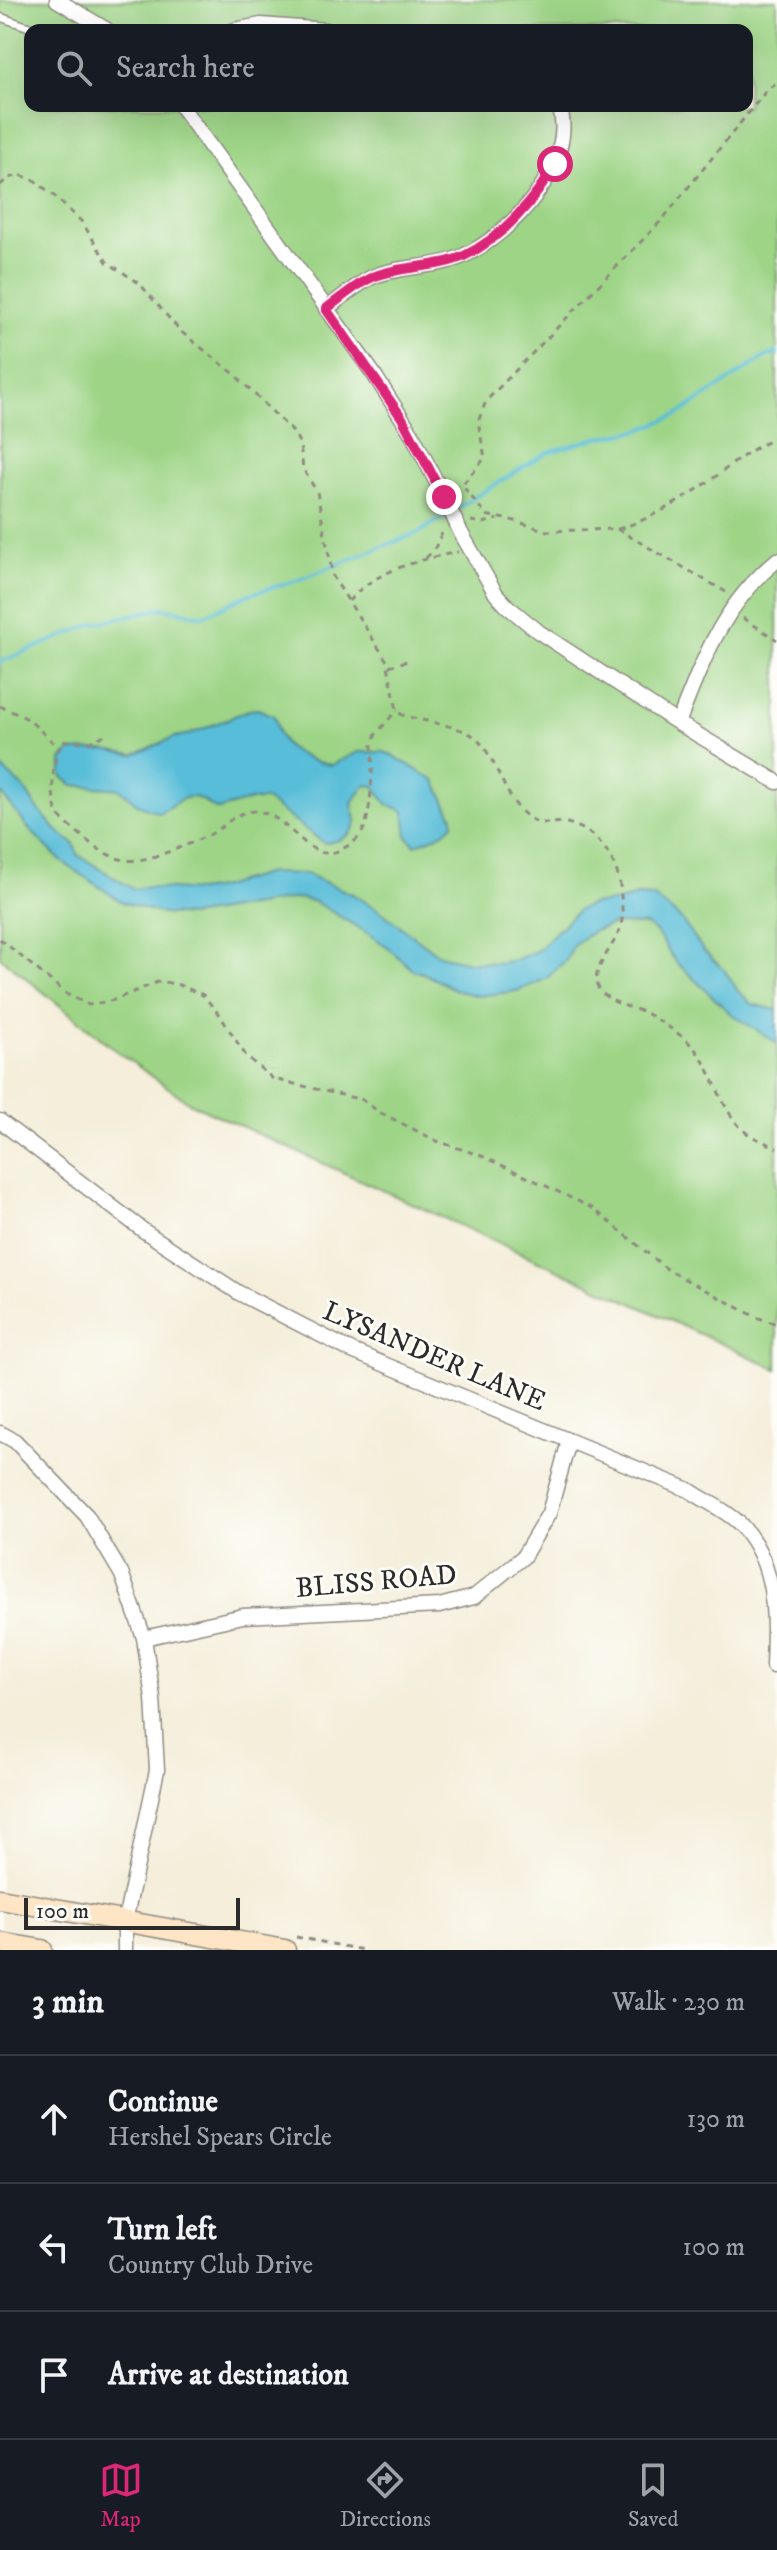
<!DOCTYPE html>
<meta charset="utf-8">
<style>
:root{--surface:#171b24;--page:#20242c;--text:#f1f3f6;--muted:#9ea1a6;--line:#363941;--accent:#db2777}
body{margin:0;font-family:"IM FELL DW Pica",serif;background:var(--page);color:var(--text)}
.scale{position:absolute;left:24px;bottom:20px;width:216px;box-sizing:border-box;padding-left:8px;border:4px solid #2b2b2b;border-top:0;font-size:22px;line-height:28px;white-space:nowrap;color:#2b2b2b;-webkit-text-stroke:6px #fdfcf7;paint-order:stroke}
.stop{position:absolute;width:24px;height:24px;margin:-18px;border:6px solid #db2777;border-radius:50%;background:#fff}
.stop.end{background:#db2777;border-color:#fff;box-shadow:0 2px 8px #0008}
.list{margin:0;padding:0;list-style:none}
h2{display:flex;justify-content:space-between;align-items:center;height:104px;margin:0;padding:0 32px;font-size:34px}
h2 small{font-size:26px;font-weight:400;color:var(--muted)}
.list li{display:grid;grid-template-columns:52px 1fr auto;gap:24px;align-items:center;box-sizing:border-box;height:128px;padding:0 32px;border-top:2px solid var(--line)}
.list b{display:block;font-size:30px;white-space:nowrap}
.list p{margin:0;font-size:26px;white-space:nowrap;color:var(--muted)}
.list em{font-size:26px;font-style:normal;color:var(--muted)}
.icon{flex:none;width:44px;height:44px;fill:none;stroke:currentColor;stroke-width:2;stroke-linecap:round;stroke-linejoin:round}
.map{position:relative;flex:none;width:777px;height:1950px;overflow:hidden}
.search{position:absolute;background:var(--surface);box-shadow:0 8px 32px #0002;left:24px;right:24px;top:24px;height:88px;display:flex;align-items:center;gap:20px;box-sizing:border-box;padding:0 28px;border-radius:16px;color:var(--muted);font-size:30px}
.sheet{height:488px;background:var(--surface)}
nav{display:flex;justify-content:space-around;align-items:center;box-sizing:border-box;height:112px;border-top:2px solid var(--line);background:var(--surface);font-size:22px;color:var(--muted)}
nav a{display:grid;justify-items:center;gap:4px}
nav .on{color:var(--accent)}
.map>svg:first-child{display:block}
</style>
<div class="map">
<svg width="777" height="1950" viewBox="0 0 777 1950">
<rect width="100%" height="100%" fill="#fdfcf7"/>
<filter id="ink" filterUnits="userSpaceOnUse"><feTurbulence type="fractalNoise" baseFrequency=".0125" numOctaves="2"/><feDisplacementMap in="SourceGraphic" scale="16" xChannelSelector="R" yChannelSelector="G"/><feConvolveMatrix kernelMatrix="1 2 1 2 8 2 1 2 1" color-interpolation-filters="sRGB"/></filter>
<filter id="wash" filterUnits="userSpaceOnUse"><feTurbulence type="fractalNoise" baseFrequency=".006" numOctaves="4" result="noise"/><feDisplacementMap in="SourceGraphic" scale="32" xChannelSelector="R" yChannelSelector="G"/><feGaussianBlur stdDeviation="1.8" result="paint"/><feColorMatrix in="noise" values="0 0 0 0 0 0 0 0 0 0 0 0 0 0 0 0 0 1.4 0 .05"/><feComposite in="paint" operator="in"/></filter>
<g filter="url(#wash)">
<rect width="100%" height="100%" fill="#f4eeda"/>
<path fill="#9dd486" stroke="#648058" stroke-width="2" fill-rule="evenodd" d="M0,0H777V1369L190,1103L119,1053L0,957ZM30,30H747V106H30Z"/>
<path fill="#59bdd8" stroke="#427482" stroke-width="2" d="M258,709L274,716C277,723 277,730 280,736C287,753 315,763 332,765L358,752H384L392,755L435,781L453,817V824L442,834L415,845L407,836L404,811L387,804L374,786L366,785L352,802C352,809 356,815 356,822C354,837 336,842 324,843L266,800H251L219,810C211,808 209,803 202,800C185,790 173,807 159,813L137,804L120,789L73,785L62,776V760L70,751L104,750L134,755L175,737L191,734L249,710Z
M0,767L24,788L37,808L57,831L74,844L78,855L133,889L145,887L197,891L218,888L269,873L306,874L352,894L376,908L439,955L469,962L498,963L515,960L538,950L578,910L592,904L614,902L638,896L654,897L681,919L703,950L725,971L738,991L752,1004L777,1010V1043L730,1013L675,961L656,932L646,925L614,924L594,931L574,944L567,959L546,979L517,991L479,996L458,991L423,973L413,970L385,945L359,928L315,902L298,898L191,916L163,914L122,902L61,861L28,828L0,792Z"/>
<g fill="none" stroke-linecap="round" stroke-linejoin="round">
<path stroke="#59bdd8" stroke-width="4" d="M456,509L546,453L593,439L640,430L677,415L765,357L777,353
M0,662L93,624L163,608L203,616L250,594L298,580L420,532L448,514"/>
</g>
</g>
<g filter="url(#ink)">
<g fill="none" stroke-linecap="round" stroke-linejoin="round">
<g stroke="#908c82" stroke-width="10">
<path id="lane" d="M0,17L38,30"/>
</g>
<g stroke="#908c82" stroke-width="17">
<path id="street" d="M57,0L107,30
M234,30L261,25L326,30
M181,106L373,373L412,434L444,497
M326,309C341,298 356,285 372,277C400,265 434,269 463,256C510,236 579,161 559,106
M461,533L496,594L507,606L539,632L678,723L777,782
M678,723C704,658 722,606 777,560
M0,1121L144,1231L239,1293L352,1351L689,1490C705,1501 728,1511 741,1525C777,1565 775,1614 773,1666
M0,1433L15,1441L87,1516L122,1575L144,1638L153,1698L157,1770L125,1921V1950
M144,1638L243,1616L439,1606L474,1597L523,1557L549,1513L569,1441"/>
</g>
<g stroke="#908c82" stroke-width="23">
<path id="secondary" d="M0,1899L285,1950
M0,1943L42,1950"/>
</g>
<path stroke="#908c82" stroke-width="3" stroke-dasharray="6 6" stroke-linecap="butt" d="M0,185L9,178L20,175L34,180L52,194L82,222L107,262L139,283L180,331L232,372L295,434L300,445L303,469L317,492L333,577L387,661L397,710L402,715C418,720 462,727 472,735C498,754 502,801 531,819C542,826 555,821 567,823C600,831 620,863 621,896C622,905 623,917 621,926C617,943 589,971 598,987C606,1003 630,1006 645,1013C659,1020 674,1030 686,1040C713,1063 716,1101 740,1127C749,1137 765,1142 777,1148
M471,521L483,523L498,519
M618,529C649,520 681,501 708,482C731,466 750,448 777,438
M426,558L434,550L443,531
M726,592L617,529L547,531L515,521L486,515L462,485L485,458L478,422L486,401L662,220L766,91L777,82
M349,601C373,571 421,559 458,552
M743,618L777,640
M389,666L407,661
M0,706L28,719L58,747
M104,735L91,742L64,741C52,755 51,788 55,806C57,819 73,828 83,837C93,846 110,858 125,860C145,864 192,843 211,834C224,827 233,815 247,812C273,805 294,838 314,849C323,855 334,854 342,849C349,845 357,841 361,834C372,820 373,763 372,744L376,734L397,710
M0,939L68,995L89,1005L114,1000L160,981L179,985L203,995L221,1017L246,1056L273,1079L363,1100L379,1112L437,1141L482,1156L542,1184L594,1209L668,1270L756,1317L777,1324
M296,1937L363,1950"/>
<use href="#lane" stroke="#fff" stroke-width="7"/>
<use href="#street" stroke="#fff" stroke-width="14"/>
<use href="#secondary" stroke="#fde5c5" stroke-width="20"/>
<g stroke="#908c82" stroke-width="17" stroke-linecap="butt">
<path id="street-bridge" d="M444,497L461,533"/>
</g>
<use href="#street-bridge" stroke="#fff" stroke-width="14"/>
</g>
</g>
<g fill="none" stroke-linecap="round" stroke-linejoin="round" filter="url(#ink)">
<path stroke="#db2777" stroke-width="10" d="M444,497L402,418L326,309C341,298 356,284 373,277C401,265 435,269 464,256C501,239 536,199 555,164"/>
</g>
<g text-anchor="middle" stroke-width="6" stroke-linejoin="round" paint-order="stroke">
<g font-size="28" fill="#2b2b2b" stroke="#fdfcf7">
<text transform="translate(435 1355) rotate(23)" y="10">LYSANDER LANE</text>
<text transform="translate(376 1580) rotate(-5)" y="10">BLISS ROAD</text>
</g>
</g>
</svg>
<div class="scale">100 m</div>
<div class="stop" style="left:555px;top:164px"></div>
<div class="stop end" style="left:444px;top:497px"></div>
<div class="search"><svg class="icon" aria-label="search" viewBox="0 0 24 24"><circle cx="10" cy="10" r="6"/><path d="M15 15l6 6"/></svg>Search here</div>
</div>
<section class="sheet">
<h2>3 min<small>Walk · 230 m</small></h2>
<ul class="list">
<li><svg class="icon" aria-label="ahead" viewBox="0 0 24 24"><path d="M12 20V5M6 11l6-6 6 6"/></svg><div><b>Continue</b><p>Hershel Spears Circle</p></div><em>130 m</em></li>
<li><svg class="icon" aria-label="left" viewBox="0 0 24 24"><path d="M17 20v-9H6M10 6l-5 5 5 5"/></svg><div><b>Turn left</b><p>Country Club Drive</p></div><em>100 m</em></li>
<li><svg class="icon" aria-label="arrive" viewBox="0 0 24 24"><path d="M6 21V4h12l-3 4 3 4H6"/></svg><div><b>Arrive at destination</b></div></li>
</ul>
</section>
<nav>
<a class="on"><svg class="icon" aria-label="map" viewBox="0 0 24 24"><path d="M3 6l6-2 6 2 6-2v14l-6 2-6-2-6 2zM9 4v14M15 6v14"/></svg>Map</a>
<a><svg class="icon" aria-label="directions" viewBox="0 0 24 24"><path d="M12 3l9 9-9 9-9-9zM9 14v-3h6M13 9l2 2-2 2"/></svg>Directions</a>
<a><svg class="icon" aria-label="saved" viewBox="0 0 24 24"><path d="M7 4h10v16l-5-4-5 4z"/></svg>Saved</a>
</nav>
